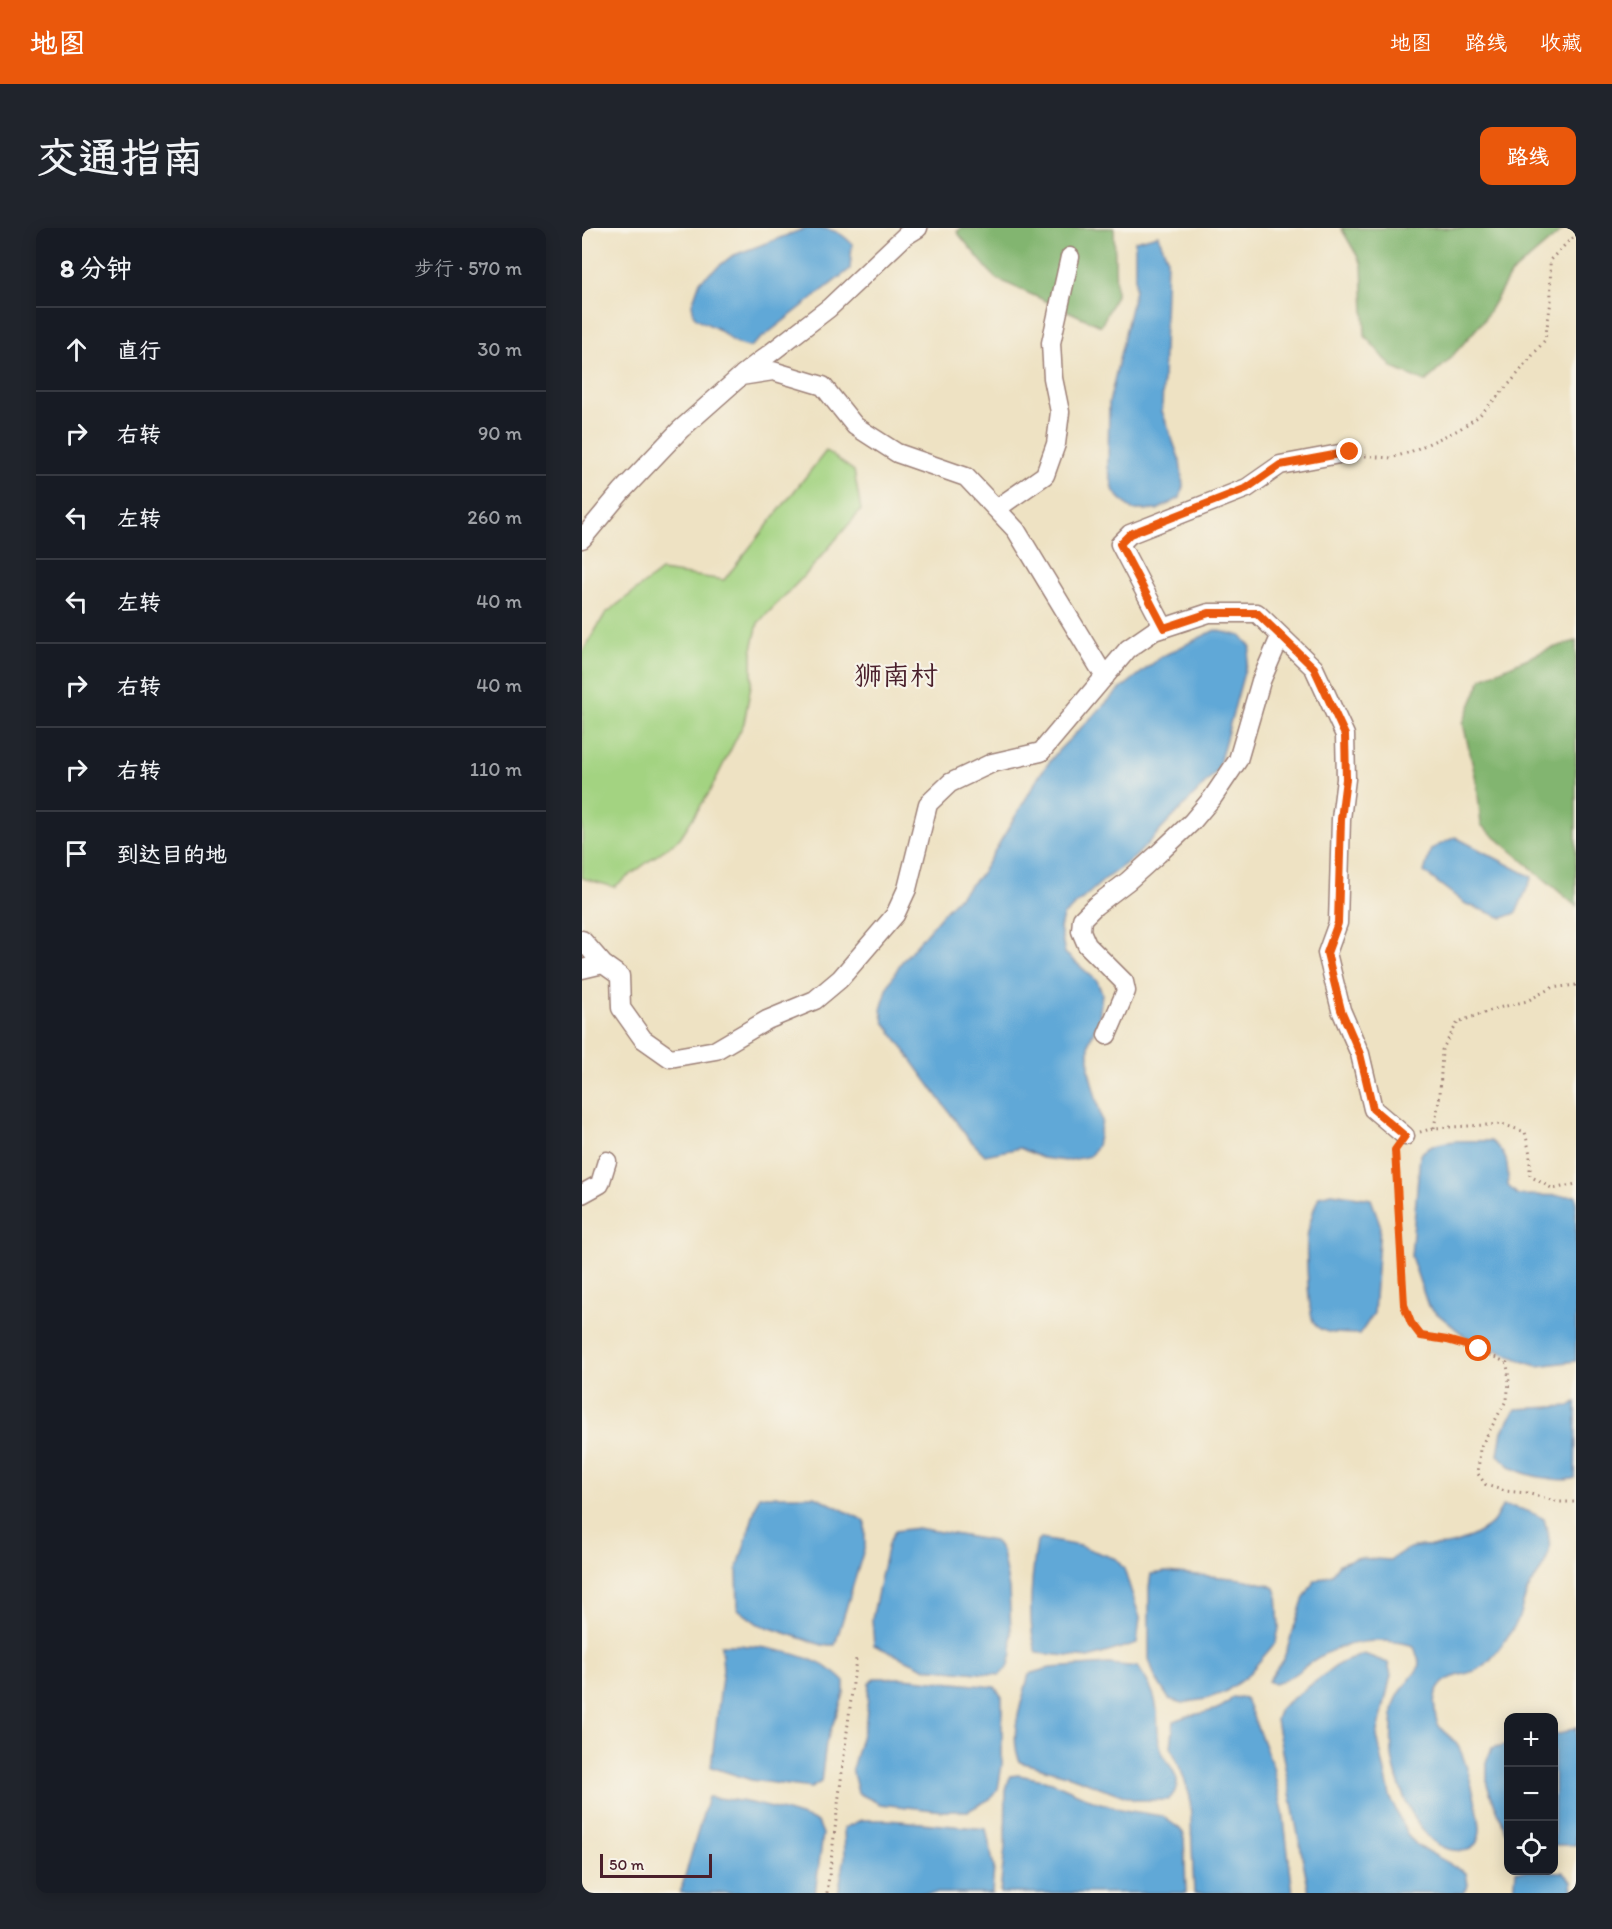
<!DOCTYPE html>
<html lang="zh">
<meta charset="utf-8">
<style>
:root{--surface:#171b24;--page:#20242c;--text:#f1f3f6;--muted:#9ea1a6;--line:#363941;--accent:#ea580c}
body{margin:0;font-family:Itim,"LXGW WenKai TC",sans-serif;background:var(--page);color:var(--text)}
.controls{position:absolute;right:18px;bottom:18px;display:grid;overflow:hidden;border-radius:12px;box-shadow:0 3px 15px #0003}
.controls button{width:54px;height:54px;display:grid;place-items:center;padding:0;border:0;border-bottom:2px solid var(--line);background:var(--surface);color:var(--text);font:30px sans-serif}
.scale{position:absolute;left:18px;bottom:15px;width:112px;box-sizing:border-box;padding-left:6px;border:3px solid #4a1f2b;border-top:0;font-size:16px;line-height:21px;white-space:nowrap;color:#4a1f2b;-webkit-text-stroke:4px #f7f3e8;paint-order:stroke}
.stop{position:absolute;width:18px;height:18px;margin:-14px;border:4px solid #ea580c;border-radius:50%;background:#fff}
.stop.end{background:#ea580c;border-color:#fff;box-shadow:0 2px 6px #0008}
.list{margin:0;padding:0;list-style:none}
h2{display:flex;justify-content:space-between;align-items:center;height:78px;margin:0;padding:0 24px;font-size:26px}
h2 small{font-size:20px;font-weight:400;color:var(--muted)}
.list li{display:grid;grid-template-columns:39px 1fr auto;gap:18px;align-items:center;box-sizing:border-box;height:84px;padding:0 24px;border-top:2px solid var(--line)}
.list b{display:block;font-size:22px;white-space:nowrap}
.list em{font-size:20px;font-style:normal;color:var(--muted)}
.icon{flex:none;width:33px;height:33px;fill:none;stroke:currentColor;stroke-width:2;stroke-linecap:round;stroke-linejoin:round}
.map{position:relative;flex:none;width:994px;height:1665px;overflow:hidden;border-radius:12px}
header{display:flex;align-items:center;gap:36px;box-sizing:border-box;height:84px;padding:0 30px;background:var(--accent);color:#fff}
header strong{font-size:28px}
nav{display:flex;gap:33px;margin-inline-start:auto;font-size:21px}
.intro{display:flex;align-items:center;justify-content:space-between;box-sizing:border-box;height:144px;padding:0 36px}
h1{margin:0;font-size:42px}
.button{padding:15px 27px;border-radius:12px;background:var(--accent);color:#fff;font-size:21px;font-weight:700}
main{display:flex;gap:36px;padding:0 36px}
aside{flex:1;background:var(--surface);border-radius:12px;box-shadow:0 3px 15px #0003}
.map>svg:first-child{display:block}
</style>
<header>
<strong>地图</strong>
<nav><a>地图</a><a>路线</a><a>收藏</a></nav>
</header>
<div class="intro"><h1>交通指南</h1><a class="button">路线</a></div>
<main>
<aside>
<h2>8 分钟<small>步行 · 570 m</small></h2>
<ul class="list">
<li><svg class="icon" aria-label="ahead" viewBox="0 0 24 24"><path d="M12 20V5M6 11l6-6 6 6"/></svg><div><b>直行</b></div><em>30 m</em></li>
<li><svg class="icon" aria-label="right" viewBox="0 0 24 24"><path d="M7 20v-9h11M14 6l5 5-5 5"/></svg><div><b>右转</b></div><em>90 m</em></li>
<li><svg class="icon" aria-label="left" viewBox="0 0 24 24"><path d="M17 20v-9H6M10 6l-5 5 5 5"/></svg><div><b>左转</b></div><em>260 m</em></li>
<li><svg class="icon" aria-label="left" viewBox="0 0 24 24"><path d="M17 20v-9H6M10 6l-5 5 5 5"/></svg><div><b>左转</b></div><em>40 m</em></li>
<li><svg class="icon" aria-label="right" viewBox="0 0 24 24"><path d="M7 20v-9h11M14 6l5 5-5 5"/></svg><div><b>右转</b></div><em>40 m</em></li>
<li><svg class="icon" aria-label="right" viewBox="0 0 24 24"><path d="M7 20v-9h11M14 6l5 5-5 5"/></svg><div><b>右转</b></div><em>110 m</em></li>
<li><svg class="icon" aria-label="arrive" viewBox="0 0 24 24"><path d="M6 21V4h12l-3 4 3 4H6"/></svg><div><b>到达目的地</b></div></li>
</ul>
</aside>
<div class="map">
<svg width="994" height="1665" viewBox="0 0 994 1665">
<rect width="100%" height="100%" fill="#f7f3e8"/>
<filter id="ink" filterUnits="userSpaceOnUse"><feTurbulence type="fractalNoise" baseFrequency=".0167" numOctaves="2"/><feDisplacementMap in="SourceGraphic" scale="12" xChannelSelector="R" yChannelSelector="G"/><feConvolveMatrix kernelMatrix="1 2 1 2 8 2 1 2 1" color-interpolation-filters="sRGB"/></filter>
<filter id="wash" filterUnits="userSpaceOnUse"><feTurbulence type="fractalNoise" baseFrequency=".008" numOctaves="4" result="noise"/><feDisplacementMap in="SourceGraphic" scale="24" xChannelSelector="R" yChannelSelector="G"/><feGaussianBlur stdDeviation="1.35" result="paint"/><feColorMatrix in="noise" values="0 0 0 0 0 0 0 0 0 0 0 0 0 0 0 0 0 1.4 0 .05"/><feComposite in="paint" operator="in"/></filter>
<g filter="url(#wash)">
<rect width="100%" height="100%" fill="#eee2c3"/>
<path fill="#a3d381" stroke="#767956" stroke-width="1.5" d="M244,223L272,243L279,282L225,345L176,395L170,421V452L162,495L127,565L98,610L32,659L0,650V425L23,386L79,343L142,352Z"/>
<path fill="#82b56f" stroke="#666a4d" stroke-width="1.5" d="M379,0H532L534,67L519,98L413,50L375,4Z
M759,0H983L928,47L902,92L865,134L843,154L811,140L783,108L780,36Z
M994,413V678L899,597L895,556L881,495L900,450L967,421Z"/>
<path fill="#61a8d7" stroke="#566481" stroke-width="1.5" d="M224,0C243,0 256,0 270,16L268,41L168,119C146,115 150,109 134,100C126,96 119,94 112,88L110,76L118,53L150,28Z
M576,7L585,30L580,183L598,233L601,258L598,270L575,282H550L532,264L526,239L527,175L553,62V13Z
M633,402L659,408L669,419L635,543L553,629L523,651L481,688L478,700L483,725L515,753L520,765L517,791L507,814V843L520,893L515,918L508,928L484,933L460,930L438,920L403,927L386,910L302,794L299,782L306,758L318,736L363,683L399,646L459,545L476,523L535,464L579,429Z
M873,609L950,649L934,685L921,690L884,676L842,644L849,621Z
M909,913C927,927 926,936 926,958L936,967L994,968V1133L956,1138L945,1135L884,1109L846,1078L829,1028L838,927C852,909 888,913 909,913Z
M750,965L789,971L798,996L792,1085L778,1106C764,1105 743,1108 733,1097C726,1090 723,1016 726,1004C728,992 732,980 737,968Z
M994,1174L993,1250C980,1255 944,1248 931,1240C926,1237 921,1231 916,1227L920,1203L934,1181L988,1178Z
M177,1268H233L283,1293V1318L253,1417H240L176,1396L156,1381L155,1342Z
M921,1278C937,1279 948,1283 962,1291C965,1303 970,1315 966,1327C963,1339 955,1347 948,1358C942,1368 940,1381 936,1392C930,1403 911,1432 900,1439C883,1451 862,1442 853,1468C852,1473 852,1477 853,1482C854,1507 870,1504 878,1522C885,1536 898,1587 898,1601C898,1607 896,1614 892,1618C887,1624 879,1623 871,1622C838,1619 817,1562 811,1534C808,1519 810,1499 811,1484C813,1464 829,1453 838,1437L832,1418C799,1408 761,1413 732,1432C718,1441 708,1452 692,1456L686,1453L702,1430L721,1372L732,1353L750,1346L757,1336L774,1330L809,1332C838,1307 850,1325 879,1313C888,1310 905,1301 911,1294C915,1289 916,1283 921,1278Z
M335,1300L412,1313L420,1324L427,1361L430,1425L427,1437L418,1447L342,1440L292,1417L290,1391L306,1316L313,1303Z
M459,1311L498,1318L534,1331L542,1341L558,1390L555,1415L507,1430L455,1425C444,1396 450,1345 455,1314Z
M584,1344L660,1351L687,1357L693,1360L695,1366L697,1400L694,1414L664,1449L643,1464L624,1471L600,1475L587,1471L573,1449L567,1431V1359L569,1346Z
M139,1417C176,1416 236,1425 262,1453V1466L244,1515L239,1554L229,1560L169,1552L129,1539L141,1441Z
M782,1426L806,1435L809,1447L795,1508L809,1572L826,1608L836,1618L884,1645L886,1657L881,1665L727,1664L694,1492L698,1480L757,1436Z
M527,1436L556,1439C564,1451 572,1463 574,1477C577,1491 574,1505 578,1519C581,1531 593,1540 595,1552C596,1560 591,1568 586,1572H553L488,1548L438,1534C426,1506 440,1475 447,1446L468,1440Z
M293,1450H321L413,1459L420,1469V1537L416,1561L408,1571L386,1583H360L298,1576L276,1565L270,1541L284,1492L287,1455Z
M651,1469L664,1471L691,1539L701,1584L711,1665H612L608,1569L602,1550L589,1519L592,1493C614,1482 635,1489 651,1469Z
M994,1499V1617H972V1507L981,1505Z
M926,1516H927L926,1608L905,1557V1532L910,1520Z
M437,1547L470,1554L515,1574L542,1582L580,1588L598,1601L602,1606L604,1665H418L423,1619L424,1562L428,1548Z
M126,1569C163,1572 200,1581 236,1594L241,1606L233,1665H98Z
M279,1592H307L404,1601L412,1639L410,1665H256L263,1629L262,1600Z
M959,1643L981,1644L990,1653L991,1665H932L934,1643Z"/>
</g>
<g filter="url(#ink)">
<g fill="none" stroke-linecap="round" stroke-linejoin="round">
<g stroke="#9c8077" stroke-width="21">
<path id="minor" d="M160,147L247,80L323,8L336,0
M414,281L463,247L474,216L478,184L471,150L469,115L488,29
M0,311L40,263L98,202L159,148L191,143L241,158L273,198L315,225L384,249L434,302L523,449
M582,400L538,316L548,306L665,260L698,237L768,224
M0,712L21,736L38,748L39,780L61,811L88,830L134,822L185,792L233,772L258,751L313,687L325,661L346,576L368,555L410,535L459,524L546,421L572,403L627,385H675L732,440L763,507L764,551L759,591L756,695L745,725L759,782L778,826L791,881L823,908
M0,741L21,736
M525,807L544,763L542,754L505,717L499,703L500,691L513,678L546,653L576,626L610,594L631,569L656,532L679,453L698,409
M0,966L18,956L25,933"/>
</g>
<path stroke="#9c8077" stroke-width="3" stroke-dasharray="1.5 4.5" stroke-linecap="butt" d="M783,228L809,230L828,224L876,202L897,188L929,154L963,112L969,73L968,32L988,12L994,8
M852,900L858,867L860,822L876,794L916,780L945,773L969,760L994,757
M838,904L852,900L920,896L943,904L948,926V948L971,961L994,956
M814,920L822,1077L829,1095L839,1108C870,1112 897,1121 925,1135L927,1154L925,1171L898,1220L896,1246L904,1257L923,1263L945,1265L976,1274H994
M245,1665L274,1431"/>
<use href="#minor" stroke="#fff" stroke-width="18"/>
</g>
</g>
<g fill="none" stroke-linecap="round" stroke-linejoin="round" filter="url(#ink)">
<path stroke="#ea580c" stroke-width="8" d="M768,224L698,237L665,260L548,306L538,316L582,400L627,385H675L732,440L763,507L764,551L759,591L756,695L745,725L759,782L778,826L791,881L823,908L813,922L822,1077L829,1095L839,1108L865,1112L897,1121"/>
</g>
<g text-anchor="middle" stroke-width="4.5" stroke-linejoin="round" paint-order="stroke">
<g font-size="28" fill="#4a1f2b" stroke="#f7f3e8">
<text x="314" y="457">狮南村</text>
</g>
</g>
</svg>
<div class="controls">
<button>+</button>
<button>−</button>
<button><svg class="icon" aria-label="locate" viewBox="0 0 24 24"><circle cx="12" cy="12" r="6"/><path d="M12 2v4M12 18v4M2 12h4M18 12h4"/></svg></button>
</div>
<div class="scale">50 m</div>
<div class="stop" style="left:897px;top:1121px"></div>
<div class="stop end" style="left:768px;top:224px"></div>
</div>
</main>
